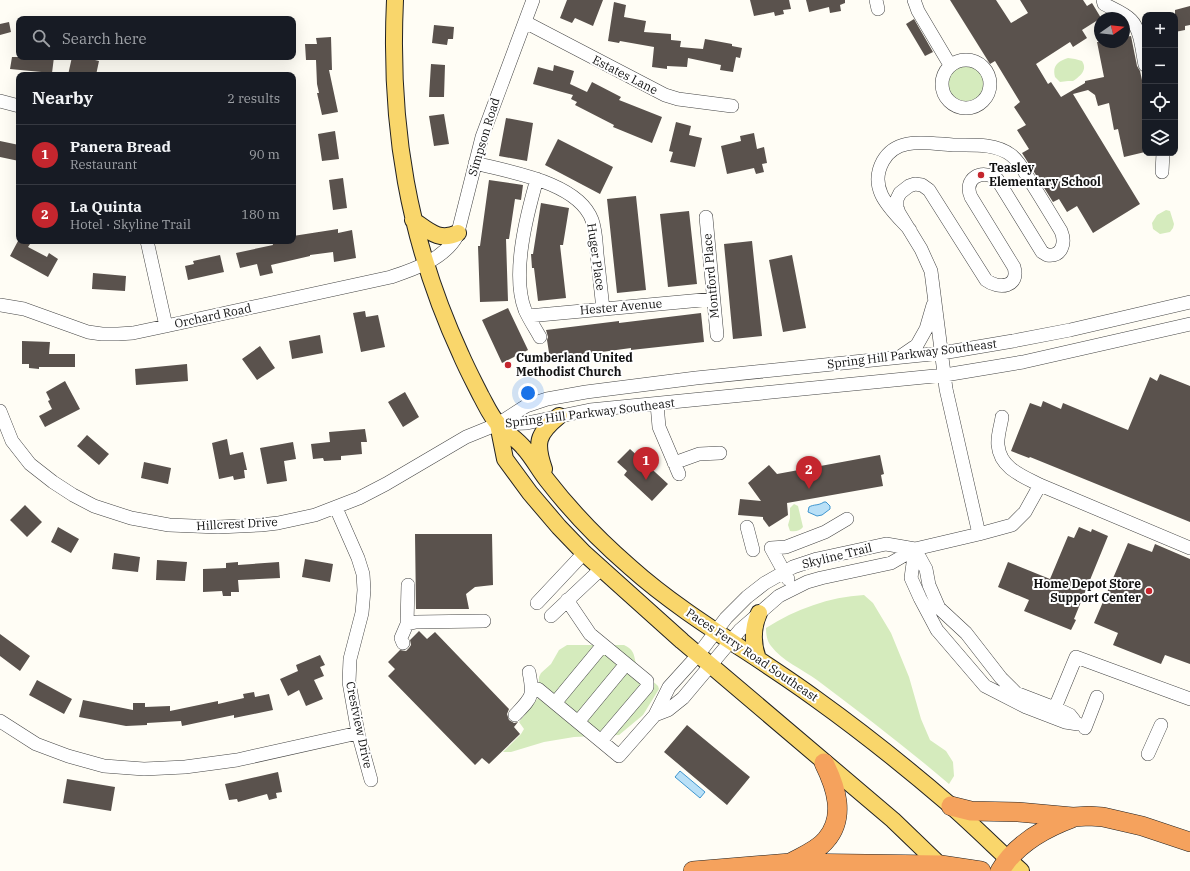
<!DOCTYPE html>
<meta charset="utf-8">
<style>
:root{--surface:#171b24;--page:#242831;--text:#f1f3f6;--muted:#9ea1a6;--line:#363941;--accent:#c4262e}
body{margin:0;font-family:"IBM Plex Serif",serif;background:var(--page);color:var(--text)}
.controls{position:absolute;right:12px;top:12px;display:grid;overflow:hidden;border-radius:8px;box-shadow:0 4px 16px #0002}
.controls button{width:36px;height:36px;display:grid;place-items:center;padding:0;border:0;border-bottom:1px solid var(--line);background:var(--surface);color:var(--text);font:20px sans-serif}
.compass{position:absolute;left:1094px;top:12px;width:36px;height:36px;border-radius:50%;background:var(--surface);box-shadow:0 4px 16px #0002;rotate:76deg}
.you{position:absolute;left:528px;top:393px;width:14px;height:14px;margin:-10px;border:3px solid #fff;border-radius:50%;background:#1a73e8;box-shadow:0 0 0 6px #1a73e833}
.badge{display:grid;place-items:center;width:26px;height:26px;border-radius:50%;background:var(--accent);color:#fff;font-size:13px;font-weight:700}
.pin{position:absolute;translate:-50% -33px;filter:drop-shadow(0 1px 2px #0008)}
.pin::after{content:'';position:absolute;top:21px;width:14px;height:12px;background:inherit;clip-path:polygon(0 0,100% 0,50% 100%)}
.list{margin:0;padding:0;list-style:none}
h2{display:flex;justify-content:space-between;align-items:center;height:52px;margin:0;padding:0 16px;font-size:17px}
h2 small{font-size:13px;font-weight:400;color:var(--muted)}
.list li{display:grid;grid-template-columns:26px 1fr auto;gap:12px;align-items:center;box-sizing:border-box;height:60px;padding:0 16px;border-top:1px solid var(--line)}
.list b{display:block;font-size:15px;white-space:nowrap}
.list p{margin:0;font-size:13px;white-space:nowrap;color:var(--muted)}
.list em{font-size:13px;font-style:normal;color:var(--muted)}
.icon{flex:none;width:22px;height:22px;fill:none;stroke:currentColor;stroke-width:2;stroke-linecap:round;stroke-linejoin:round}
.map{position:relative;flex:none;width:1190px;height:871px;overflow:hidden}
.search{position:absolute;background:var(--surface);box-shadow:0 4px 16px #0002;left:16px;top:16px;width:280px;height:44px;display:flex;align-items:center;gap:10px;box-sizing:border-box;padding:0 14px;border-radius:8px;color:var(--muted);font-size:15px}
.panel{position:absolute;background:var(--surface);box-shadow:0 4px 16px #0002;left:16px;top:72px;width:280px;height:172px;border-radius:8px}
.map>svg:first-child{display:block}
</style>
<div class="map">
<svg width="1190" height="871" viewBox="0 0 1190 871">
<rect width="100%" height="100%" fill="#fffdf5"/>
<path fill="#d5ebbd" d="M1068,58L1075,59L1082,61C1088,70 1080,76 1073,81H1068L1060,82L1055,77C1052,66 1058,61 1068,58Z
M948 83a18 18 0 1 1 36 0a18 18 0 1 1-36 0Z
M1166,210L1170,211L1174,224L1173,228L1170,232L1160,234L1153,229L1152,223L1157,215Z
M794,504L798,506L803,527C800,531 795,532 790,531L788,525L790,518V508Z
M864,595L873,603L891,633L909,677L921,719L930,740L946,751L953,762L954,776L949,784C907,748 862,714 817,680C802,669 782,661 771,646C767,641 766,634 766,628C796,609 829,597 864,595Z
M567,645H624C638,651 632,660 639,668C644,675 652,680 658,686L659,689L643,715L619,735L574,737L544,742L511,752H503L521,734L524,729L519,722L538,698L539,677L541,673L551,664L559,650Z"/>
<path fill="#b9e0f7" stroke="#3f96cf" d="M824,502H826L830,506V509L822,515L817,516L808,512L809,507C814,504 818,506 824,502Z
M680,771L705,792L700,798L675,777Z"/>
<path fill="#5a524d" d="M567,0H603L593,26L575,18L572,23L560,18Z
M750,0H789L791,9L783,10L784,14L775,16L774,12L754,16Z
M806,0H845V3L840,5L841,11L830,13L829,7L809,12Z
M950,0H996L1011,23L1028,13L1020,0H1083L1087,6L1092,3L1101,18L1082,30L1087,38L1073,47L1070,42L1036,64L1048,84L1051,82L1061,97L1085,83V81L1104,77L1097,42H1124V37L1131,36L1137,66L1140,71L1145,94V152L1124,157L1118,129L1114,130L1109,103L1098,106L1095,95L1088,90L1073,94L1140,204L1093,233L1077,206L1067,212L1059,199L1053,202L1022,153L1029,149L1017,130L1026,125L1014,107L1020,102L995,61L990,64Z
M614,2L626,5L624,17L646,21L644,32L671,34V40L681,41L680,47L703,49L705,39L732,44V46L742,48L740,58L736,57L733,72L720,70L721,65L688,58L687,67L667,66V69L652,67L654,47L620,41L619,43L608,41Z
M1190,6V25L1185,26V30L1175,32V10Z
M914,19L933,52L925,56L906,24Z
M9,22L11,32L0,35V24Z
M434,25L454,27L453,39H448L447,45L432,43Z
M331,37L332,70H329L338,112L322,115L317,93H319L317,84L316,60H306L305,44H317L316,38Z
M12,57H54L52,73L10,69Z
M72,57H88L87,58L99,61L96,75H68Z
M431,64L445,65L444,97H429Z
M554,65L574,71L570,84L587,92L592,82L621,97L619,100L662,117L652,143L613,127L614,125L575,105L577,102L571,99L573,95L533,84L538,67L553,71Z
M444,114L449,144L434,146L429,116Z
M506,118L533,123L527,161L499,156Z
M676,122L691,126L689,135L702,138L695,167L670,162L673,152L669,151Z
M335,131L339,159L322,161L318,134Z
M754,133L757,149L764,147L767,163L762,164L764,172L756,174L754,168L727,174L721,146L741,141L740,136Z
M558,139L613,167L600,194L545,165Z
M0,141L19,145V161L0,157Z
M343,178L347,208L333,210L329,180Z
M489,180L523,185L521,200L515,199L509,239H506L508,301L480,302L478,246H480Z
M636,196L646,290L617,293L607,199Z
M541,203L569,208L563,245H560L566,298L538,301L534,268H532L531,254H533Z
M689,211L697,284L668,287L660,214Z
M338,229V233L352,230L356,258L334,262L333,252L310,255V256L271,265L273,273L260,276L257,264L240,268L236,253L273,245L272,241H293V236Z
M18,241H32L28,247L47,257L49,253L58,259L48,277L10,256Z
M752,241L762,336L733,339L724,244Z
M220,255L224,272L188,280L185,266L194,264L193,261Z
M792,255L806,328L783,332L769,260Z
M93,273L126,276L125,291L92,289Z
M508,308L528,350L502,363L482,320Z
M365,311L366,317L378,315L385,347L361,352L353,313Z
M701,313L704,342L631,350V348L550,359L547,340L548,337L546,330L619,321V323Z
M320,335L323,353L292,359L289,341Z
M22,341L50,342L49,354H75V367H39V369L29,368V364H22Z
M260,346L275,368L257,380L242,359Z
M187,364L188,381L136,385L135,369Z
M1160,374L1190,386V522L1030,457L1029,458L1011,451L1030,403L1041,407L1043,401L1061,409L1063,403L1128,430L1150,377L1157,381Z
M65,381L80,409L45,427L39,416L52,409L48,401L50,400L46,392Z
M405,392L419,417L403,427L388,402Z
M365,429L367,442H361L362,454L341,456V460L324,461L323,458L313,459L311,444L330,442L329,432Z
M87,435L109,454L99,465L77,446Z
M227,439L230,455L243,452L247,470H244L245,478L234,480L233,476L219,479L212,443Z
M293,442L296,459L284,461L287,481L267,484L260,448Z
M630,449L668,484L652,501L624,475L627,471L617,462Z
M880,455L884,474L881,475L883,486L787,503L788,515L769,527L763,519V517L738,515L740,499L761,501L748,483L769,465L777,474Z
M144,462L171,468L168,484L141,478Z
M25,505L42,522L27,537L10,520Z
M58,527L79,539L71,553L51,542Z
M1079,527L1091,532L1092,529L1108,536L1074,619L1076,620L1071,630L1024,611L1029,600L998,587L1008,562L1050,579L1068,536L1074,538Z
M415,534H492L493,585L475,587L466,594L469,609H416Z
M1128,543L1152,552L1155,544L1190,559V664L1165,655L1161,664L1113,645L1118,633L1094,623Z
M114,553L140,557L138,572L112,569Z
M305,559L333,564L330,582L302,577Z
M157,560L187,562L185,581L156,580Z
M238,562V565L279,562L280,578L238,580L239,592H231V596H223L222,591L203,592V569L226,568V563Z
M419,631L427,639L435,632L509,709L507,714L509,720L514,723L518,722L514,727L520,734L489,764L482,758L475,765L388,676L395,669L388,662L400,650L406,651L409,648L411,645L410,640Z
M0,634L30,656L20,671L0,656Z
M320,655L325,665L320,667L324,676L314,680L323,699L306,706L299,690L288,696L280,679L298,671L296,665Z
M37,680L72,699L64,714L29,695Z
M254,692L255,697L269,694L273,710L234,718V715L182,726L181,721L147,723V725L126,726L79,717L83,700L133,710V703H145V707L170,706V711L218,701V704L244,698L243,694Z
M687,725L750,777L727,805L664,752Z
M278,772L282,792L276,793L277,798L269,800L267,794L238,802L237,799L229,800L225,784Z
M67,779L115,787L111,811L63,803Z"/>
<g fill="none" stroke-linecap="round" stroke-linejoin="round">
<g stroke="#444" stroke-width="14">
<path id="minor" d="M876,0L878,9
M914,0L918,11L950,65
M1103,0L1104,4C1113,9 1124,13 1131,20C1141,30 1142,51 1145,65
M525,22L665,95L678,99L732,106
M942 84a24 24 0 1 1 48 0a24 24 0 1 1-48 0Z
M0,101L19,106
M475,163C509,172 578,182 592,220C596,231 596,243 597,254C599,272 601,290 603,309
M1162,172L1163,153
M537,179C527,214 511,274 525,310C529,319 535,328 540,337
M706,217L717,335
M910,230C892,210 867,190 883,161C888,152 897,146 907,144C921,141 938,144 953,145C972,145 995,143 1011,155C1019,161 1024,171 1029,179C1040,196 1050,213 1061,231C1066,243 1062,257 1047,255L1042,252L997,179C981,168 963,179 971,197L1014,267C1020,287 999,290 986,280L929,190L922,185L915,184L909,186L900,193L897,199V207L899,213L921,249L931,271L946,389L979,534
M147,241L166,326
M0,305L24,309L88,332L102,334H118L133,333L166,326L391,277C415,269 444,259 457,236L482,137L533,0
M528,316L713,299
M901,356L917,345L926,329L933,305
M657,404L659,427L679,474
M0,411L12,441L30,464L53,482L73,495L94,506L131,518L169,525L218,527L261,525L278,523L315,515L359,498L386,484L466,437L498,424L526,406L547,399L586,392L696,378L942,353L1013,341L1070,330L1190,302
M1002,417C1001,425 997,436 998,445C1000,468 1022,476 1040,485L1190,548
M498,424L527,423L590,410L945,375L1023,362L1190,324
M674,463L699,454L720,453
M336,508L358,558L363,574L364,590L362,613L350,659L349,682L358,733L371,780
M747,527L753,550
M915,549L886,544L817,559L793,567L765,583L747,597L726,618L698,655L669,687L655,715L668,710L683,698L740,630L779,596L807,582L821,578L891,563L915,549L979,534L1012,525L1025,512L1040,485
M915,549L911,578L920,598L937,630L985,686L1026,707L1065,722L1078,724
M915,549L926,569L929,585L939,608L966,633L1001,678L1016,693L1055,708L1070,715L1074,720
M788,579L771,548L786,547L825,532L847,519
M567,600L590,634L647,681V687L601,741
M537,603L584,553
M551,616L601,569
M407,624L408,585
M403,643L401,638L407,624L416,622L484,621
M532,690L538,689L619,756L655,715
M555,703L603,645
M515,715C532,697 534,697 529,672
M1052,715L1076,657L1190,699
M0,721L36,744L68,756L104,766L144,769L185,767L237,760L358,733
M578,722L626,664
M1085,728L1097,697
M1148,754L1161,725"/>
</g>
<g stroke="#222" stroke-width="18">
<path id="major" d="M395,0C389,126 408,240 461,355C467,369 474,382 481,396C486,405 491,417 499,425C506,433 517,439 524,448C533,458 539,470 547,480C571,511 600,541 630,567C687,618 755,654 816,699C862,732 907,768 950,805C974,826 997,849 1021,871
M413,220C429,231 439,242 458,233
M498,424L505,459L530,493L559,527L584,553L682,641L893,820L946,871
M544,469C535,443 537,434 559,416
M758,659C752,643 752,629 759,613"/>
</g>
<g stroke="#222" stroke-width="20">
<path id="highway" d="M951,806L971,811L1018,812L1073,817L1089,816L1103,817L1142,826L1190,842
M792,862C803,856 818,850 826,840C846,817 836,787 824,763
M693,871L790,863L941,865L981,871
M1000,871C1015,845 1045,828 1072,818"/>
</g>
<use href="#minor" stroke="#fff" stroke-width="13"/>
<use href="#major" stroke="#f9d66b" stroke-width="16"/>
<use href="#highway" stroke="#f5a25d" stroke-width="19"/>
</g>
<g fill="#c4262e" stroke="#fff" stroke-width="1.5">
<circle cx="981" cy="175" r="4"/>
<circle cx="508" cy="365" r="4"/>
<circle cx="1149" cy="591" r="4"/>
</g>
<g text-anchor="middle" stroke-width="4" stroke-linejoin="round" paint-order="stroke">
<g font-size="12" fill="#111" stroke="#fff">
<text transform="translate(625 75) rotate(27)" y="4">Estates Lane</text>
<text transform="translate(484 137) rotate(-73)" y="4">Simpson Road</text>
<text transform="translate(596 257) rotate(82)" y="4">Huger Place</text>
<text transform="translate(711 276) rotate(-95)" y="4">Montford Place</text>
<text transform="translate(621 307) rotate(-5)" y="4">Hester Avenue</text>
<text transform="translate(213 316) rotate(-12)" y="4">Orchard Road</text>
<text transform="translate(912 354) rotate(-7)" y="4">Spring Hill Parkway Southeast</text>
<text transform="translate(590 413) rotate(-7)" y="4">Spring Hill Parkway Southeast</text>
<text transform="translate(237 524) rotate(-3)" y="4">Hillcrest Drive</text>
<text transform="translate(837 556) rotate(-14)" y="4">Skyline Trail</text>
<text transform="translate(752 655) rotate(34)" y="4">Paces Ferry Road Southeast</text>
<text transform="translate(359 725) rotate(78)" y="4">Crestview Drive</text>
</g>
<g font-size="12" font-weight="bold" fill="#111" stroke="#fff" text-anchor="start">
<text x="989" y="172">Teasley<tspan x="989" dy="14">Elementary School</tspan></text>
<text x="516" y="362">Cumberland United<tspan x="516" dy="14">Methodist Church</tspan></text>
<text x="1141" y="588" text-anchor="end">Home Depot Store<tspan x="1141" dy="14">Support Center</tspan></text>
</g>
</g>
</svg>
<div class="controls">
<button>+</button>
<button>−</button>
<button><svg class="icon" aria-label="locate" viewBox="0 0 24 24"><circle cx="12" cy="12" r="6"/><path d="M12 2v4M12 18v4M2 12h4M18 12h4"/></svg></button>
<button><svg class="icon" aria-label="layers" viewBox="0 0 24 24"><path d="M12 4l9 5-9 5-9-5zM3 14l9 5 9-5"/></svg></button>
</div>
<svg class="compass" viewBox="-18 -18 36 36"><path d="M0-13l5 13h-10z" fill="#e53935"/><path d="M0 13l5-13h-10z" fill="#9ea1a6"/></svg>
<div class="you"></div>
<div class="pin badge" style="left:646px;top:480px">1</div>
<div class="pin badge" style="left:809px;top:489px">2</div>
<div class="search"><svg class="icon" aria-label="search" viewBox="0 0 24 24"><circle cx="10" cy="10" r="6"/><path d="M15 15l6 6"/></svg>Search here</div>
<section class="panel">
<h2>Nearby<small>2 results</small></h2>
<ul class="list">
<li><span class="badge">1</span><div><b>Panera Bread</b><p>Restaurant</p></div><em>90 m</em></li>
<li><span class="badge">2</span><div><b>La Quinta</b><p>Hotel · Skyline Trail</p></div><em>180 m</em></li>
</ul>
</section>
</div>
